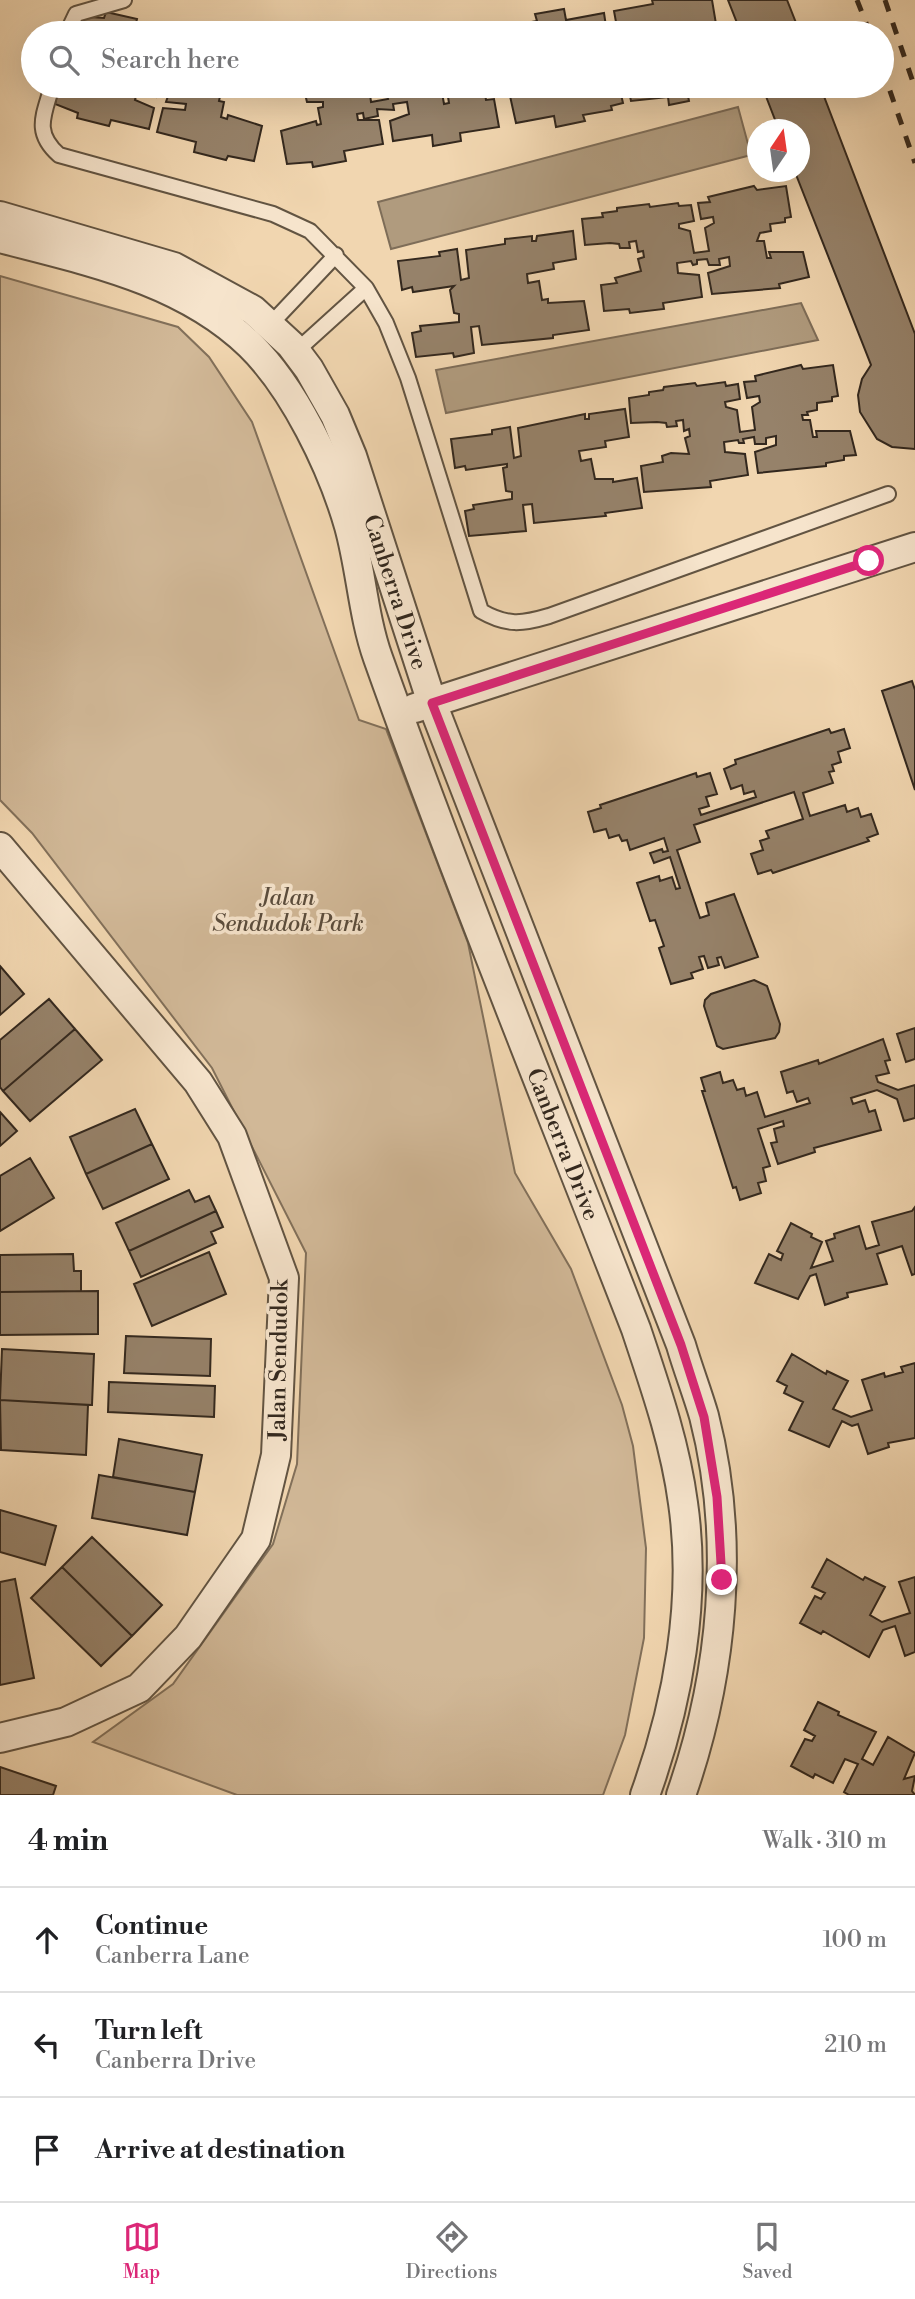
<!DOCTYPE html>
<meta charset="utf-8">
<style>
:root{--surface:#fff;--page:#f2f2f2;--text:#202124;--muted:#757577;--line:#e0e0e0;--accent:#db2777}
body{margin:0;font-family:"Libre Bodoni",serif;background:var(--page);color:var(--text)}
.compass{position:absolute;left:747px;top:119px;width:63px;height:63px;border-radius:50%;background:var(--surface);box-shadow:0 7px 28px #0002;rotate:13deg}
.stop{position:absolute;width:21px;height:21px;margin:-16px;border:5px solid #db2777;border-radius:50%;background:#fff}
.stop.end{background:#db2777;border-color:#fff;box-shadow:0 2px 7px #0008}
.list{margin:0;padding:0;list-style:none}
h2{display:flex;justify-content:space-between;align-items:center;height:91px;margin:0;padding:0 28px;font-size:30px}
h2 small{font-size:23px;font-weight:400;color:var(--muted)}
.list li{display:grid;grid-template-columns:46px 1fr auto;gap:21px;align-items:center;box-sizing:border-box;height:105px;padding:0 28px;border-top:2px solid var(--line)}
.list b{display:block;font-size:26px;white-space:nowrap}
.list p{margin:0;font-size:23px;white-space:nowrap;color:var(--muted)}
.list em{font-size:23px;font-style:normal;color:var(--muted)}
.icon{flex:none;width:38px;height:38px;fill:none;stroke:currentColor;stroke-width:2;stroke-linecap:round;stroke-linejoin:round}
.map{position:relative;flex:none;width:915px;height:1795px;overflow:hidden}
.search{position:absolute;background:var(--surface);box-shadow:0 7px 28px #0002;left:21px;right:21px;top:21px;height:77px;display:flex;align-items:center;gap:18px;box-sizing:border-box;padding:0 24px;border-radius:38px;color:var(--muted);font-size:26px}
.sheet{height:406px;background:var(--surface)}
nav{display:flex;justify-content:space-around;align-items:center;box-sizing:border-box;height:98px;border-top:2px solid var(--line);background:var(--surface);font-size:19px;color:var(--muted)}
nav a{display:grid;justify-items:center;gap:4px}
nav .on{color:var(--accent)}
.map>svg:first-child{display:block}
</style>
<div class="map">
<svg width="915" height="1795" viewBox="0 0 915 1795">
<rect width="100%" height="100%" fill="#f1d6b0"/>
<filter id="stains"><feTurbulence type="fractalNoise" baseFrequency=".00286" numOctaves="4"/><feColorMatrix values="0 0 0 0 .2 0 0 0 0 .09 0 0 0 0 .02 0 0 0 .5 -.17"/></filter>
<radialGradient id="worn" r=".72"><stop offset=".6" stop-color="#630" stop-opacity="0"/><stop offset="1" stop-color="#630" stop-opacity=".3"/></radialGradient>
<path fill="#d1b897" stroke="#82705a" stroke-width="2" d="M0,276L178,327L209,357L252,422L359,720L386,729L468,943L515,1173L571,1269L622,1405L633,1446L646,1548L644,1638L625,1735L603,1795H237L93,1742L173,1684L273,1544L297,1464L306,1253L212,1068L32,833L0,800Z"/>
<path fill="#b09b7e" stroke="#7e6d58" stroke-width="2" d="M738,107L751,155L391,249L378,202Z
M801,303L818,340L446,413L436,370Z"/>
<path fill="#96826a" stroke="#33281e" stroke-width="2" d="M652,0H712L716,24L693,28L694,31L685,33L681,30L676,33H618L614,11L653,4Z
M728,0H787L800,33H741Z
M564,9L566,20L604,13L607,33H499V28L537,21L535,14Z
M106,12L137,19L135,27L160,33H71L75,16L104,18Z
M59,86H262L255,87L254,91L238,87L236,94L221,92L219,101L224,102L221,117L227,119L228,115L262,126L254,161L228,156L226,160L194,152L196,142L157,132L163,108L185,110L186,104L166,102L168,96L157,93L156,97L151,95L152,92L138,88L135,100L154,108L149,129L111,120L109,126L77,118L78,113L55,104Z
M284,86H369L371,102L388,99L385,86L441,87L444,104L449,103L448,97L485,94L486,100L494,99L499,127L460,133L461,141L433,146L432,135L393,141L390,121L409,114L407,102L393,104L394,110L377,109L378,116L364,119L363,113L357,114L358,120H379L383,144L344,151L346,161L313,167L312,162L287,164L281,131L316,121L317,125L321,124L318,108L323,107V102H307L305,94L291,97Z
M540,86H619L623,103L611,106L612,110L583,115L585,121L556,127L554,116L516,123L510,96L518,94L517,90Z
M715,86L702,88L703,93L688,96L689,101L669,105L668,97L631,101L628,87Z
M762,86H820L915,334V449L892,447L877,439L860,412L858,395L862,379L871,365L795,172H800V130H779Z
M754,186L757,190L786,186L791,217L785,218V222L770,224L771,231L760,233L757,241H764L767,258H771L769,252H803L809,277L779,284L780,288L712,294L708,273L730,266L729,257L719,259L720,265H709L707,259L697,260V264L693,265L691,261L677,263L678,273L699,275L702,297L663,303L664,309L630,313L629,309L604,311L601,285L617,283L615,278L641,271L638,259L644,257L643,251L638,252L636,241L629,242L630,248H620L619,244L610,243L585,245L582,219L603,217L602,213L617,211V208L649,204L650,207L678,203L679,206L691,205L694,221L679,224V228L690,231L694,253L709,251L705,228L714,223L713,217L701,219L698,203L710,202L708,197Z
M573,231L576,259L553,263L554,269L527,274L528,283L539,281L542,300L548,299V303L584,301L589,330L553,335V338L482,345L479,326L471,327L474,353L454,357L453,353L416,357L412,333L421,331L420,326L459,322V314L454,313L450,290L454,286L413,292L412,287L402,290L398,261L440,256L439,252L457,249L461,280L469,278L466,250L505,244V239L532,236V241H536L537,236Z
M801,365L803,369L833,365L838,396L832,397V401L817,403V410L807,412L808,415H802L803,420H810L813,437H817L816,431H850L856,455L844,456V460L826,463V466L758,473L755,452L776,445V436L766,438V444H755L754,437L743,439L744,443H739L738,440L724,442L725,452L745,454L748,475L710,481L711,487L644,492L641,466L663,462L662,456L671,453L689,454L685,438L690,436L689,429L684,431L683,420L676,421L677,426L667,427L666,423L657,422L631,423L629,398L649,395V392L663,390L664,387L695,383L697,386L725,382L726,386L738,384L740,399L725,402L726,407L737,410L740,432L755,430L752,407L760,402L759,396L747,398L744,382L756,381L755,376Z
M625,409L629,437L605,441L606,447L579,451L581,461L591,459L595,479H613V482L637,478L642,508L605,513L606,516L534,523L532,504L523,505L526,531L469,536L465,511L474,509L473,505L512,499V492L506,491L503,468L507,467V464L466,470L465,466L455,468L451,439L492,434V430L510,427L514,458L521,456L518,428L585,414V419H589V414Z
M912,681L915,690V790L882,691Z
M829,729L831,733L844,729L850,748L838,752L841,762L832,765L834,771L829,772L833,783L803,793L810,816L845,805L847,812L858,808L861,817L871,814L878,834L867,838L869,841L773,873L771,870L758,874L751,854L763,850L760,841L769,838L766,831L803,819L794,792L694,825L700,842L677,850L700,918L709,915L706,903L734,894L758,957L725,968L721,957L717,958L719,965L708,968L704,956L699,957L703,969L691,973L693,978L671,984L659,948L664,946L655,920L650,921L637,883L659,876L660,881L672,877L676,889L680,888L670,857L654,863L650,853L662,849L663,852L668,851L664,838L630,850L627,840L622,841L619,835L609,838L606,829L594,832L588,812L601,808L600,805L696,773L697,777L710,773L717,794L706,797L709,806L699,809L701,815L756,797L754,791L744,794L742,785L731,789L724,769L736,764L735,760Z
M0,966L24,994L0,1015Z
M754,980L767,986L780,1024L779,1032L775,1038L723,1049L717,1046L704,1006L705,1000L711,994Z
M49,999L75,1029L3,1091L0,1087V1040Z
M915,1028V1059L906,1062L897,1034Z
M75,1029L102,1060L30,1121L3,1091Z
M883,1039L890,1060L885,1061L889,1073L876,1076L878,1082L898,1090L915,1085V1118L904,1121L897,1099L877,1090L851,1098L853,1104L865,1100L869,1112L875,1110L881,1130L814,1148L815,1152L778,1164L771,1143L777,1142L774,1129L784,1126L783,1121L758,1129L770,1166L763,1168L766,1181L758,1183L761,1193L740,1200L736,1187L733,1188L702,1091H705L701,1078L720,1072L723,1083L733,1080L737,1090L744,1088L746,1096L757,1092L765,1117L810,1103L808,1098L797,1102L793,1091L787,1093L781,1072L818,1060L819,1064Z
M135,1109L152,1144L86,1174L70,1137Z
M0,1112L17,1131L0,1146Z
M152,1144L169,1179L103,1209L86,1174Z
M30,1158L54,1198L0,1231V1176Z
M189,1190L195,1202L209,1196L216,1211L129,1251L116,1223Z
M915,1207V1274L912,1275L902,1246L877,1254L887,1284L847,1293L848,1297L825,1305L816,1274L810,1276L798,1299L755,1283L769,1254L781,1260L783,1254L777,1251L791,1223L812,1234L811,1237L822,1242L811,1268L833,1261L826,1241L835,1238L834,1234L859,1226L866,1249L879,1245L872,1222L912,1211Z
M216,1211L223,1227L211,1232L216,1243L141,1277L129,1251Z
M209,1252L226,1294L152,1326L134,1284Z
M73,1254L74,1271H81V1291L0,1292V1255Z
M98,1291V1334L0,1335V1292Z
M126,1336L211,1339L210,1376L124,1373Z
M2,1349L94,1354L92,1405L0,1400Z
M792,1354L826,1374L827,1371L848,1381L833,1409L851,1417L872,1410L862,1380L884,1373L885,1377L903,1372L901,1367L915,1363V1438L888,1443L889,1447L868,1454L858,1424L852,1426L842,1421L829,1447L789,1430L803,1402L784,1393L787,1386L777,1381Z
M109,1382L215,1386L214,1417L108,1412Z
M0,1400L88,1405L86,1455L1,1450Z
M119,1439L202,1455L195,1492L113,1477Z
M99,1475L195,1492L187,1535L92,1518Z
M0,1510L56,1526L45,1565L0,1552Z
M92,1537L162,1605L132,1636L62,1567Z
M827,1559L863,1580L865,1577L885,1587L870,1615L882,1622L910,1613L899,1582L915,1577V1652L905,1656L895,1626L883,1630L869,1657L823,1631L821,1634L800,1623L815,1596L821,1599L825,1593L812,1587Z
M62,1567L132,1636L101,1666L31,1598Z
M15,1579L34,1678L0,1685V1582Z
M818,1702L839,1712L838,1715L876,1732L862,1759L873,1765L888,1737L915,1753L904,1779L915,1776L912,1791L915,1795H849L844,1792L858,1764L845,1759L833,1783L815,1774L813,1778L791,1766L805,1739L812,1741L815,1736L804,1730Z
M0,1767L56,1786L53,1795H0Z"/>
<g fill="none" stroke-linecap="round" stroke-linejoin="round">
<g stroke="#625442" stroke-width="18">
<path id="lane" d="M67,33L76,14L124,0
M52,86C44,115 33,132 59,155L273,214L310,231L366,288L386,323L408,378L481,611C507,626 522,624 549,616L888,494
M267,328L336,255
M292,355L366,288"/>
</g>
<g stroke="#625442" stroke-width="32">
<g id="street">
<path id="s1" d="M0,216L174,267L253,310L291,345L309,369L335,415L352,456L432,703L681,1345C688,1369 697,1392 704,1416C736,1540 723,1675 681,1795"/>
<path id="s2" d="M0,238C88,261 183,280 250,345C294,388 332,467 349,526C361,569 363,616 378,658C458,883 549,1105 636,1329C655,1386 675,1443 683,1503C697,1600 678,1704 645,1795"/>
<path d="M415,708L915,547"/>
<path d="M0,847L198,1082L232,1136L284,1278L276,1455L256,1539L188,1637L139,1688L66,1722L0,1738"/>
</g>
</g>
<use href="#lane" stroke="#f6e4cc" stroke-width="14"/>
<use href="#street" stroke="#f6e4cc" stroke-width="28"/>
<path stroke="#33281e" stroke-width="5" stroke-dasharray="12 12" stroke-linecap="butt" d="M857,0L870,33
M885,0L915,88
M882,68L915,163"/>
</g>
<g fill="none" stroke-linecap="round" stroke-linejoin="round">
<path stroke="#db2777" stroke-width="9" d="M722,1580L717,1497L704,1417L681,1345L432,703L869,561"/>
</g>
<g text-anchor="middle" stroke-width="7" stroke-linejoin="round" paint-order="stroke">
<g font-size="23" fill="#33281e" stroke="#f6e4cc">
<text dy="8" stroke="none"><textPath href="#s1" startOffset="593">Canberra Drive</textPath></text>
<text dy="8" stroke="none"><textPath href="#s2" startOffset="1139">Canberra Drive</textPath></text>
<text transform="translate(278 1360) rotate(-89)" y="8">Jalan Sendudok</text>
</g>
<g font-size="23" font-style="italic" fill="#5a4c3c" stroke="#f6e4cc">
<text x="288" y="905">Jalan<tspan x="288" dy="26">Sendudok Park</tspan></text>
</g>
</g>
<rect width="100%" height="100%" filter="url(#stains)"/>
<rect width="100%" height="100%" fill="url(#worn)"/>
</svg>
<svg class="compass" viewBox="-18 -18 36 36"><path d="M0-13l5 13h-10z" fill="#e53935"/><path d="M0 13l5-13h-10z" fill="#757577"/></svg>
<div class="stop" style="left:869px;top:561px"></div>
<div class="stop end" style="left:722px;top:1580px"></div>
<div class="search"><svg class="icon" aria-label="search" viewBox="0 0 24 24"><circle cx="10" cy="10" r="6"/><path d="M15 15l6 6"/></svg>Search here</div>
</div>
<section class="sheet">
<h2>4 min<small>Walk · 310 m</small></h2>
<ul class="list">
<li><svg class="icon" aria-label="ahead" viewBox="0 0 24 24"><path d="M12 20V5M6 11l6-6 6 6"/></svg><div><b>Continue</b><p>Canberra Lane</p></div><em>100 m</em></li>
<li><svg class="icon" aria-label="left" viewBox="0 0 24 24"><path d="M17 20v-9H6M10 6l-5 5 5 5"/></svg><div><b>Turn left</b><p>Canberra Drive</p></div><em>210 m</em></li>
<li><svg class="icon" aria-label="arrive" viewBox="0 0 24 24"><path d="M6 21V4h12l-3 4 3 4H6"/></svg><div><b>Arrive at destination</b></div></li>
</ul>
</section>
<nav>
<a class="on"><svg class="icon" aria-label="map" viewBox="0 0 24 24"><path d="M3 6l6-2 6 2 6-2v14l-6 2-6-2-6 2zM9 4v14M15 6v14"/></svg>Map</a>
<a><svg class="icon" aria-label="directions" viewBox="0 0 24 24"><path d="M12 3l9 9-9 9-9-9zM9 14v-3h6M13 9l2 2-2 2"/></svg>Directions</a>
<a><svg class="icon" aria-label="saved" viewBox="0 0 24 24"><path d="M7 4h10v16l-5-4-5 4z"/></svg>Saved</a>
</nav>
